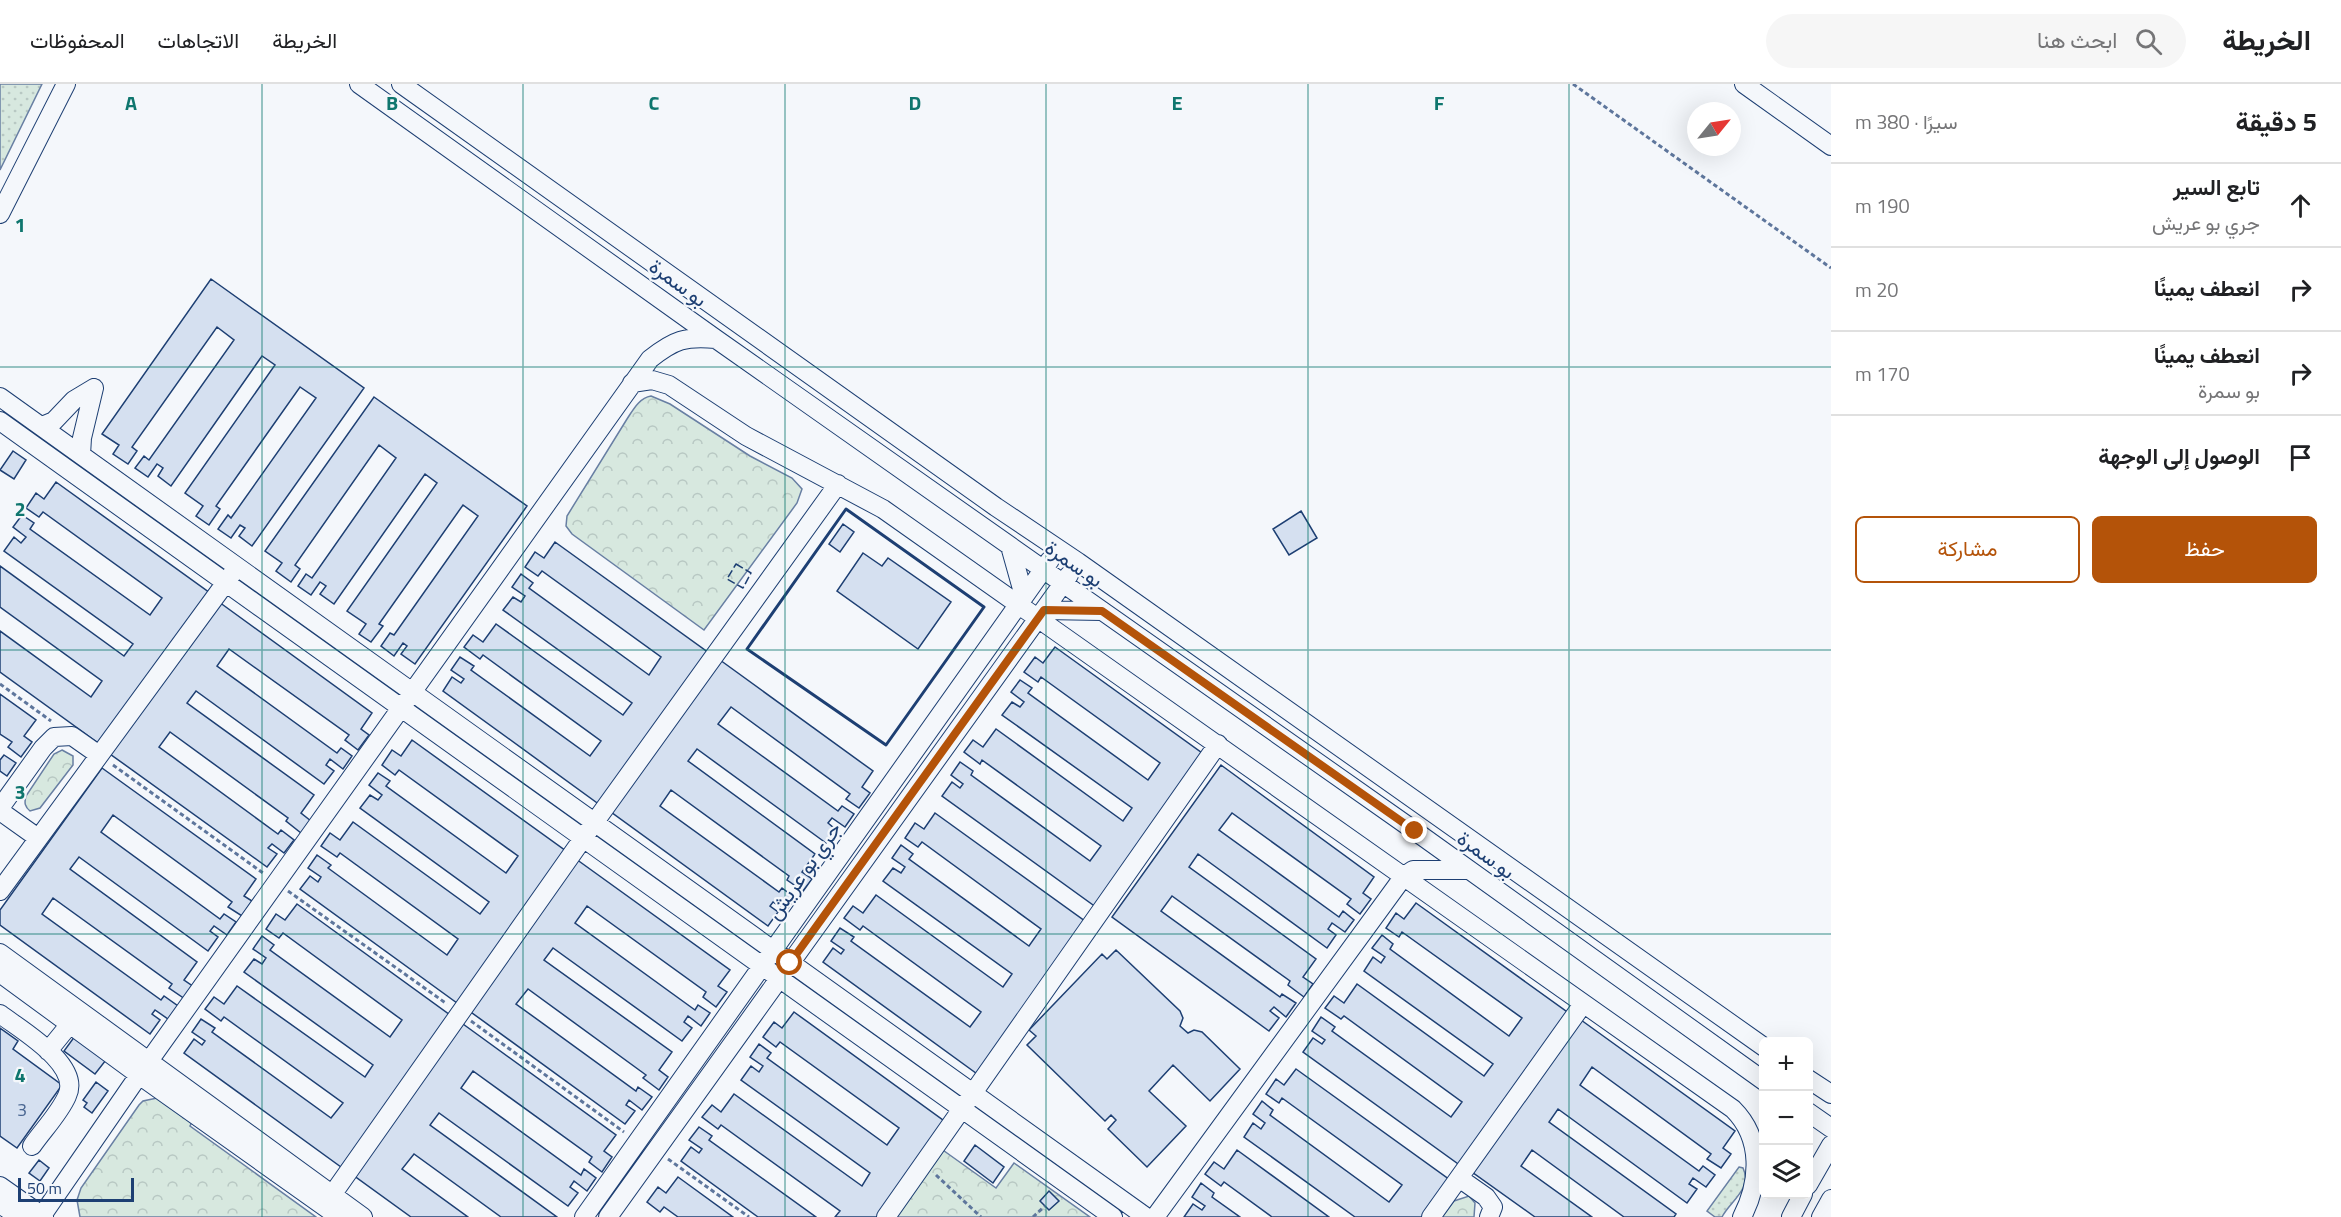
<!DOCTYPE html>
<html lang="ar">
<meta charset="utf-8">
<style>
:root{--surface:#fff;--page:#f6f6f6;--text:#202124;--muted:#757577;--line:#e0e0e0;--accent:#b45309}
body{margin:0;font-family:"Titillium Web",Vazirmatn,sans-serif;background:var(--page);color:var(--text);direction:rtl}
.controls{position:absolute;right:18px;bottom:18px;display:grid;overflow:hidden;border-radius:9px;box-shadow:0 6px 24px #0002}
.controls button{width:54px;height:54px;display:grid;place-items:center;padding:0;border:0;border-bottom:2px solid var(--line);background:var(--surface);color:var(--text);font:30px sans-serif}
.compass{position:absolute;left:1687px;top:18px;width:54px;height:54px;border-radius:50%;background:var(--surface);box-shadow:0 6px 24px #0002;rotate:60deg}
.scale{position:absolute;left:18px;bottom:15px;width:116px;box-sizing:border-box;padding-left:6px;border:3px solid #1d3f73;border-top:0;font-size:16px;line-height:21px;white-space:nowrap;color:#1d3f73;-webkit-text-stroke:4px #f4f7fb;paint-order:stroke}
.stop{position:absolute;width:18px;height:18px;margin:-14px;border:4px solid #b45309;border-radius:50%;background:#fff}
.stop.end{background:#b45309;border-color:#fff;box-shadow:0 2px 6px #0008}
.list{margin:0;padding:0;list-style:none}
h2{display:flex;justify-content:space-between;align-items:center;height:78px;margin:0;padding:0 24px;font-size:26px}
h2 small{font-size:20px;font-weight:400;color:var(--muted)}
.list li{display:grid;grid-template-columns:39px 1fr auto;gap:18px;align-items:center;box-sizing:border-box;height:84px;padding:0 24px;border-top:2px solid var(--line)}
.list b{display:block;font-size:22px;white-space:nowrap}
.list p{margin:0;font-size:20px;white-space:nowrap;color:var(--muted)}
.list em{font-size:20px;font-style:normal;color:var(--muted)}
.actions{display:flex;gap:12px;padding:18px 24px}
.actions a{flex:1;padding:14px 0;border:2px solid var(--accent);border-radius:9px;text-align:center;font-size:21px;color:var(--accent)}
.actions .main{background:var(--accent);color:#fff}
.icon{flex:none;width:33px;height:33px;fill:none;stroke:currentColor;stroke-width:2;stroke-linecap:round;stroke-linejoin:round}
.map{position:relative;flex:none;width:1831px;height:1133px;overflow:hidden;direction:ltr}
header{display:flex;align-items:center;gap:36px;box-sizing:border-box;height:84px;padding:0 30px;background:var(--surface);border-bottom:2px solid var(--line)}
header strong{font-size:28px}
nav{display:flex;gap:33px;margin-inline-start:auto;font-size:21px}
.search{width:420px;height:54px;background:var(--page);display:flex;align-items:center;gap:15px;box-sizing:border-box;padding:0 21px;border-radius:33px;color:var(--muted);font-size:22px}
main{display:flex}
aside{flex:1;background:var(--surface)}
.map>svg:first-child{display:block}
</style>
<header>
<strong>الخريطة</strong>
<div class="search"><svg class="icon" aria-label="search" viewBox="0 0 24 24"><circle cx="10" cy="10" r="6"/><path d="M15 15l6 6"/></svg>ابحث هنا</div>
<nav><a>الخريطة</a><a>الاتجاهات</a><a>المحفوظات</a></nav>
</header>
<main>
<aside>
<h2>5 دقيقة<small>سيرًا · 380 m</small></h2>
<ul class="list">
<li><svg class="icon" aria-label="ahead" viewBox="0 0 24 24"><path d="M12 20V5M6 11l6-6 6 6"/></svg><div><b>تابع السير</b><p>جري بو عريش</p></div><em>190 m</em></li>
<li><svg class="icon" aria-label="right" viewBox="0 0 24 24"><path d="M7 20v-9h11M14 6l5 5-5 5"/></svg><div><b>انعطف يمينًا</b></div><em>20 m</em></li>
<li><svg class="icon" aria-label="right" viewBox="0 0 24 24"><path d="M7 20v-9h11M14 6l5 5-5 5"/></svg><div><b>انعطف يمينًا</b><p>بو سمرة</p></div><em>170 m</em></li>
<li><svg class="icon" aria-label="arrive" viewBox="0 0 24 24"><path d="M6 21V4h12l-3 4 3 4H6"/></svg><div><b>الوصول إلى الوجهة</b></div></li>
</ul>
<div class="actions"><a class="main">حفظ</a><a>مشاركة</a></div>
</aside>
<div class="map">
<svg width="1831" height="1133" viewBox="0 0 1831 1133">
<defs>
<pattern id="grass-dots" width="8" height="8" patternUnits="userSpaceOnUse" patternTransform="scale(1.5)"><rect width="8" height="8" fill="#d7e8df"/><path d="M2 2h.1M6 6h.1" fill="none" stroke="#b8c8c3" stroke-width="1.8" stroke-linecap="round"/></pattern>
<pattern id="park-crowns" width="20" height="18" patternUnits="userSpaceOnUse" patternTransform="scale(1.5)"><rect width="20" height="18" fill="#d7e8df"/><path d="M2 6a3 3 0 1 1 6 0M12 15a3 3 0 1 1 6 0" fill="none" stroke="#b8c8c3"/></pattern>
</defs>
<rect width="100%" height="100%" fill="#f4f7fb"/>
<path fill="url(#grass-dots)" stroke="#687fa3" stroke-width="1.5" d="M0,0H42L0,86Z
M1739,1083L1743,1084C1753,1105 1729,1118 1722,1133H1715L1707,1127Z"/>
<path fill="url(#park-crowns)" stroke="#687fa3" stroke-width="1.5" d="M651,312L670,320L750,372L792,394L802,405L797,419L704,546L572,450L566,442L567,432L627,335C633,326 639,314 651,312Z
M62,666L73,672V681L40,724L30,727C25,723 24,719 26,712L54,670Z
M157,1014L193,1036L190,1042L316,1133H80L77,1116L81,1104L139,1021L143,1017Z
M940,1064L996,1104L1014,1079L1090,1133H892Z
M1469,1112L1475,1119L1474,1133H1442L1454,1117Z"/>
<path fill="#d5e0f0" stroke="#1d3f73" stroke-width="1.5" d="M211,195L364,304L252,462L239,452L245,444L240,441L231,454L218,445L228,431L231,434L316,314L300,303L216,422L220,425L209,441L196,432L203,422L185,409L275,281L262,272L171,402L158,392L163,384L157,380L148,393L135,384L144,372L149,376L234,256L217,243L132,363L137,367L128,380L113,370L119,361L102,350Z
M374,313L527,422L415,580L401,570L407,562L403,559L394,572L381,562L390,549L394,551L478,432L463,421L379,540L383,542L371,558L359,550L366,540L347,527L437,399L425,390L334,520L320,510L326,502L320,498L311,511L298,502L306,490L312,494L396,374L379,361L295,481L300,485L291,498L276,487L282,479L265,467Z
M13,367L26,376L14,395L0,386Z
M56,398L210,509L101,661L0,588V547L91,613L102,597L0,523V482L124,572L133,560L4,467L14,453L21,459L26,453L13,443L22,431L34,439L30,445L150,531L162,514L43,428L39,433L26,424L36,409L44,415Z
M1301,427L1317,454L1289,471L1273,445Z
M843,440L854,448L840,468L829,460Z
M555,458L709,569L600,721L443,607L452,593L461,599L464,595L451,586L460,573L474,582L471,586L590,672L601,657L483,571L480,575L464,563L473,551L483,558L496,540L623,631L632,619L503,526L513,513L521,518L525,512L512,503L521,490L533,499L529,504L649,591L661,573L542,487L538,492L525,483L535,468L544,474Z
M863,469L882,482L888,474L951,518L918,565L837,507Z
M219,518L372,629L361,645L369,651L358,666L345,656L349,651L229,565L217,582L337,669L341,664L352,672L343,685L330,675L326,681L334,687L324,700L196,607L187,619L314,711L301,729L311,737L301,749L286,737L288,734L170,648L159,663L278,750L281,746L294,756L284,769L272,760L268,764L277,770L267,783L110,670Z
M1055,563L1209,674L1100,826L942,712L952,698L960,704L963,700L951,691L960,678L973,687L971,691L1090,777L1101,762L982,676L980,680L964,668L973,656L983,663L996,645L1123,737L1132,724L1002,631L1012,618L1020,623L1024,618L1011,608L1020,596L1032,604L1028,609L1148,696L1160,679L1041,593L1038,598L1024,588L1035,573L1043,579Z
M720,576L873,687L862,703L870,709L859,724L846,715L850,710L731,623L718,640L838,727L842,722L854,730L845,743L832,734L828,739L835,745L826,759L697,665L688,677L815,770L802,788L812,795L803,807L787,796L789,792L671,706L660,722L779,808L782,804L795,814L786,827L773,818L770,822L778,828L768,842L611,728Z
M0,610L36,636L24,652L32,658L21,673L8,663L12,658L0,650Z
M412,656L566,767L457,919L300,805L310,792L318,798L321,793L308,784L317,771L331,781L328,784L447,871L458,855L340,769L337,773L321,762L330,749L340,756L353,738L480,830L489,818L360,724L370,711L378,716L382,711L369,701L378,689L390,697L386,702L506,789L518,772L399,686L395,691L382,681L392,666L401,672Z
M4,671L16,679L7,692L0,687V676Z
M1221,681L1374,793L1363,809L1371,815L1360,830L1347,820L1351,815L1232,729L1219,746L1339,833L1343,827L1354,836L1345,848L1332,839L1328,845L1336,851L1327,864L1198,770L1189,783L1316,875L1303,893L1313,900L1304,913L1288,901L1290,897L1172,812L1161,827L1280,913L1282,910L1296,919L1286,933L1274,923L1270,927L1279,934L1269,947L1112,833Z
M102,684L256,795L244,812L252,817L242,832L228,823L232,818L113,731L101,748L220,835L224,830L236,838L227,851L214,842L210,847L218,853L208,867L79,773L70,785L197,878L184,896L194,903L185,915L169,904L172,900L53,814L42,830L161,916L164,912L178,922L168,935L155,926L152,930L160,936L150,950L0,841V826Z
M935,729L1089,840L980,992L823,878L833,864L841,870L844,866L831,857L840,844L854,853L851,857L970,943L981,928L863,842L860,846L844,834L853,822L863,829L876,811L1003,903L1012,890L883,797L893,784L901,789L905,783L892,774L901,761L913,770L909,775L1029,862L1041,845L922,758L918,763L905,754L915,739L924,745Z
M576,775L730,886L718,902L727,908L716,923L703,913L706,908L587,822L575,839L695,926L698,921L710,929L701,942L688,932L684,938L692,944L682,957L553,864L544,876L672,968L659,986L668,993L659,1006L643,994L646,991L528,905L516,920L636,1007L638,1003L652,1013L642,1026L629,1016L626,1021L635,1027L625,1040L468,926Z
M1416,819L1570,930L1461,1082L1303,968L1313,954L1322,960L1325,956L1312,947L1321,933L1335,943L1332,947L1451,1033L1462,1018L1344,932L1341,935L1325,924L1334,912L1344,919L1357,900L1484,992L1493,980L1364,887L1373,873L1381,879L1385,873L1372,864L1382,851L1393,860L1390,865L1509,952L1522,934L1402,848L1399,853L1386,844L1396,829L1404,835Z
M297,820L450,931L341,1083L184,969L194,955L202,961L205,957L192,948L201,935L215,944L212,948L331,1034L343,1019L224,933L221,937L205,925L214,913L224,920L237,902L365,993L373,981L244,888L254,875L262,880L266,874L253,865L262,852L274,861L270,866L390,953L402,936L283,849L279,854L266,845L276,830L285,836Z
M1116,866L1180,927L1183,934L1180,942L1188,949L1194,946L1202,948L1240,985L1210,1017L1173,981L1149,1007L1186,1042L1147,1083L1108,1045L1116,1036L1111,1031L1105,1037L1027,961L1036,952L1029,946L1102,870L1107,875Z
M794,928L947,1039L880,1133H835L840,1127L721,1041L718,1045L702,1033L712,1021L721,1028L734,1010L862,1102L870,1089L741,996L751,982L759,988L763,982L750,973L759,960L771,969L767,974L887,1061L899,1044L780,958L776,963L763,953L774,938L782,944Z
M1581,936L1735,1047L1723,1064L1731,1070L1721,1084L1707,1075L1711,1070L1592,983L1580,1001L1699,1087L1703,1082L1715,1091L1706,1103L1693,1094L1689,1100L1697,1105L1687,1119L1558,1025L1549,1038L1676,1130L1674,1133H1624L1532,1066L1521,1082L1592,1133H1535L1472,1088Z
M463,940L616,1051L604,1067L612,1073L602,1088L589,1078L592,1073L473,987L461,1004L581,1091L584,1085L596,1094L587,1107L574,1097L570,1103L578,1109L568,1122L439,1029L430,1041L557,1133H501L414,1070L402,1085L468,1133H411L353,1091Z
M0,944L18,957L13,965L62,1001L17,1064L0,1052Z
M75,952L106,976L95,990L64,967Z
M1296,985L1450,1096L1423,1133H1355L1244,1053L1253,1039L1261,1045L1265,1039L1253,1030L1262,1017L1273,1026L1270,1031L1389,1118L1402,1101L1282,1014L1279,1019L1266,1010L1276,995L1284,1001Z
M96,998L108,1007L92,1029L84,1023L87,1019L83,1016Z
M699,1043L712,1052L709,1056L816,1133H758L681,1077L691,1063L699,1069L702,1065L689,1056Z
M975,1061L1004,1083L993,1099L964,1077Z
M1237,1066L1329,1133H1272L1224,1098L1221,1102L1205,1090L1214,1078L1224,1085Z
M39,1076L49,1084L40,1097L29,1089Z
M678,1093L733,1133H678L664,1123L660,1128L647,1118L658,1103L666,1109Z
M1201,1099L1214,1109L1212,1113L1240,1133H1184L1193,1120L1202,1126L1205,1122L1192,1113Z
M1049,1107L1059,1117L1049,1126L1040,1117Z"/>
<g fill="none" stroke-linecap="round" stroke-linejoin="round">
<g stroke="#1d3f73" stroke-width="20">
<path id="minor" d="M359,0L716,255L1415,747L1764,997
M401,0L996,423L1078,478L1764,963
M1744,0L1831,62
M0,130L66,0
M632,299L652,296L669,301L746,352L883,425L1733,1025C1763,1055 1760,1098 1742,1133
M0,313L1146,1133
M0,337L1113,1133
M42,342L54,337L74,316L94,304
M81,371L82,354L94,304
M1010,462L1024,512
M1044,526L1102,527
M0,724L43,664L54,653L72,652L99,671
M0,727L38,754
M0,807L232,490
M0,869L363,1133
M0,889L139,991L339,1133
M0,930C21,946 82,981 67,1012C59,1030 43,1046 32,1062
M48,967L70,940
M1808,995L1831,1010
M1808,1028L1831,1044
M1459,1094L1486,1113L1493,1123L1489,1133
M1808,1101L1831,1061
M0,1102L44,1133
M332,1111L584,753L838,400
M0,1120L19,1133
M41,1133L139,991L650,275C674,256 685,252 716,255
M584,1133L1050,476
M608,1133L1069,491
M886,1133L1218,660
M1155,1133L1404,792L1413,786H1468
M1431,1133L1583,920
M1791,1133L1803,1110
M1821,1133L1831,1115"/>
</g>
<path stroke="#5e769c" stroke-width="3" stroke-dasharray="4.5 3" stroke-linecap="butt" d="M1573,0L1831,184
M0,600L51,637
M113,681L263,789
M288,807L447,920
M471,937L624,1048
M668,1075L749,1133
M936,1091L981,1133
M1033,1133L1045,1122"/>
<use href="#minor" stroke="#f4f7fb" stroke-width="18"/>
<path stroke="#1d3f73" stroke-width="1.5" stroke-dasharray="8 3" stroke-linecap="butt" d="M736,480L751,489L743,504L727,495Z"/>
<path stroke="#1d3f73" stroke-width="3" d="M846,425L984,523L886,661L747,565Z"/>
</g>
<g fill="none" stroke-linecap="round" stroke-linejoin="round">
<path stroke="#b45309" stroke-width="8" d="M790,879L1044,526L1102,527L1415,747"/>
</g>
<path fill="none" stroke="#0f766e" stroke-width="1.5" stroke-opacity="0.55" d="M262,0V1133M523,0V1133M785,0V1133M1046,0V1133M1308,0V1133M1569,0V1133M0,283H1831M0,566H1831M0,850H1831"/>
<g text-anchor="middle" stroke-width="4.5" stroke-linejoin="round" paint-order="stroke">
<g font-size="18" fill="#4b6792">
<text x="22" y="1032">3</text>
</g>
<g font-size="21" fill="#1d3f73" stroke="#f4f7fb">
<text transform="translate(678 199) rotate(36)" y="7">بو سمرة</text>
<text transform="translate(1074 480) rotate(35)" y="7">بو سمرة</text>
<text transform="translate(1486 771) rotate(36)" y="7">بو سمرة</text>
<text transform="translate(804 787) rotate(-55)" y="7">جري بو عريش</text>
</g>
</g>
<g font-size="20" text-anchor="middle" font-weight="bold" fill="#0f766e" stroke="#f4f7fb" stroke-width="4.5" stroke-linejoin="round" paint-order="stroke">
<text x="131" y="26">A</text>
<text x="392" y="26">B</text>
<text x="654" y="26">C</text>
<text x="915" y="26">D</text>
<text x="1177" y="26">E</text>
<text x="1439" y="26">F</text>
<text x="20" y="148">1</text>
<text x="20" y="432">2</text>
<text x="20" y="715">3</text>
<text x="20" y="998">4</text>
</g>
</svg>
<div class="controls">
<button>+</button>
<button>−</button>
<button><svg class="icon" aria-label="layers" viewBox="0 0 24 24"><path d="M12 4l9 5-9 5-9-5zM3 14l9 5 9-5"/></svg></button>
</div>
<svg class="compass" viewBox="-18 -18 36 36"><path d="M0-13l5 13h-10z" fill="#e53935"/><path d="M0 13l5-13h-10z" fill="#757577"/></svg>
<div class="scale">50 m</div>
<div class="stop" style="left:790px;top:879px"></div>
<div class="stop end" style="left:1415px;top:747px"></div>
</div>
</main>
